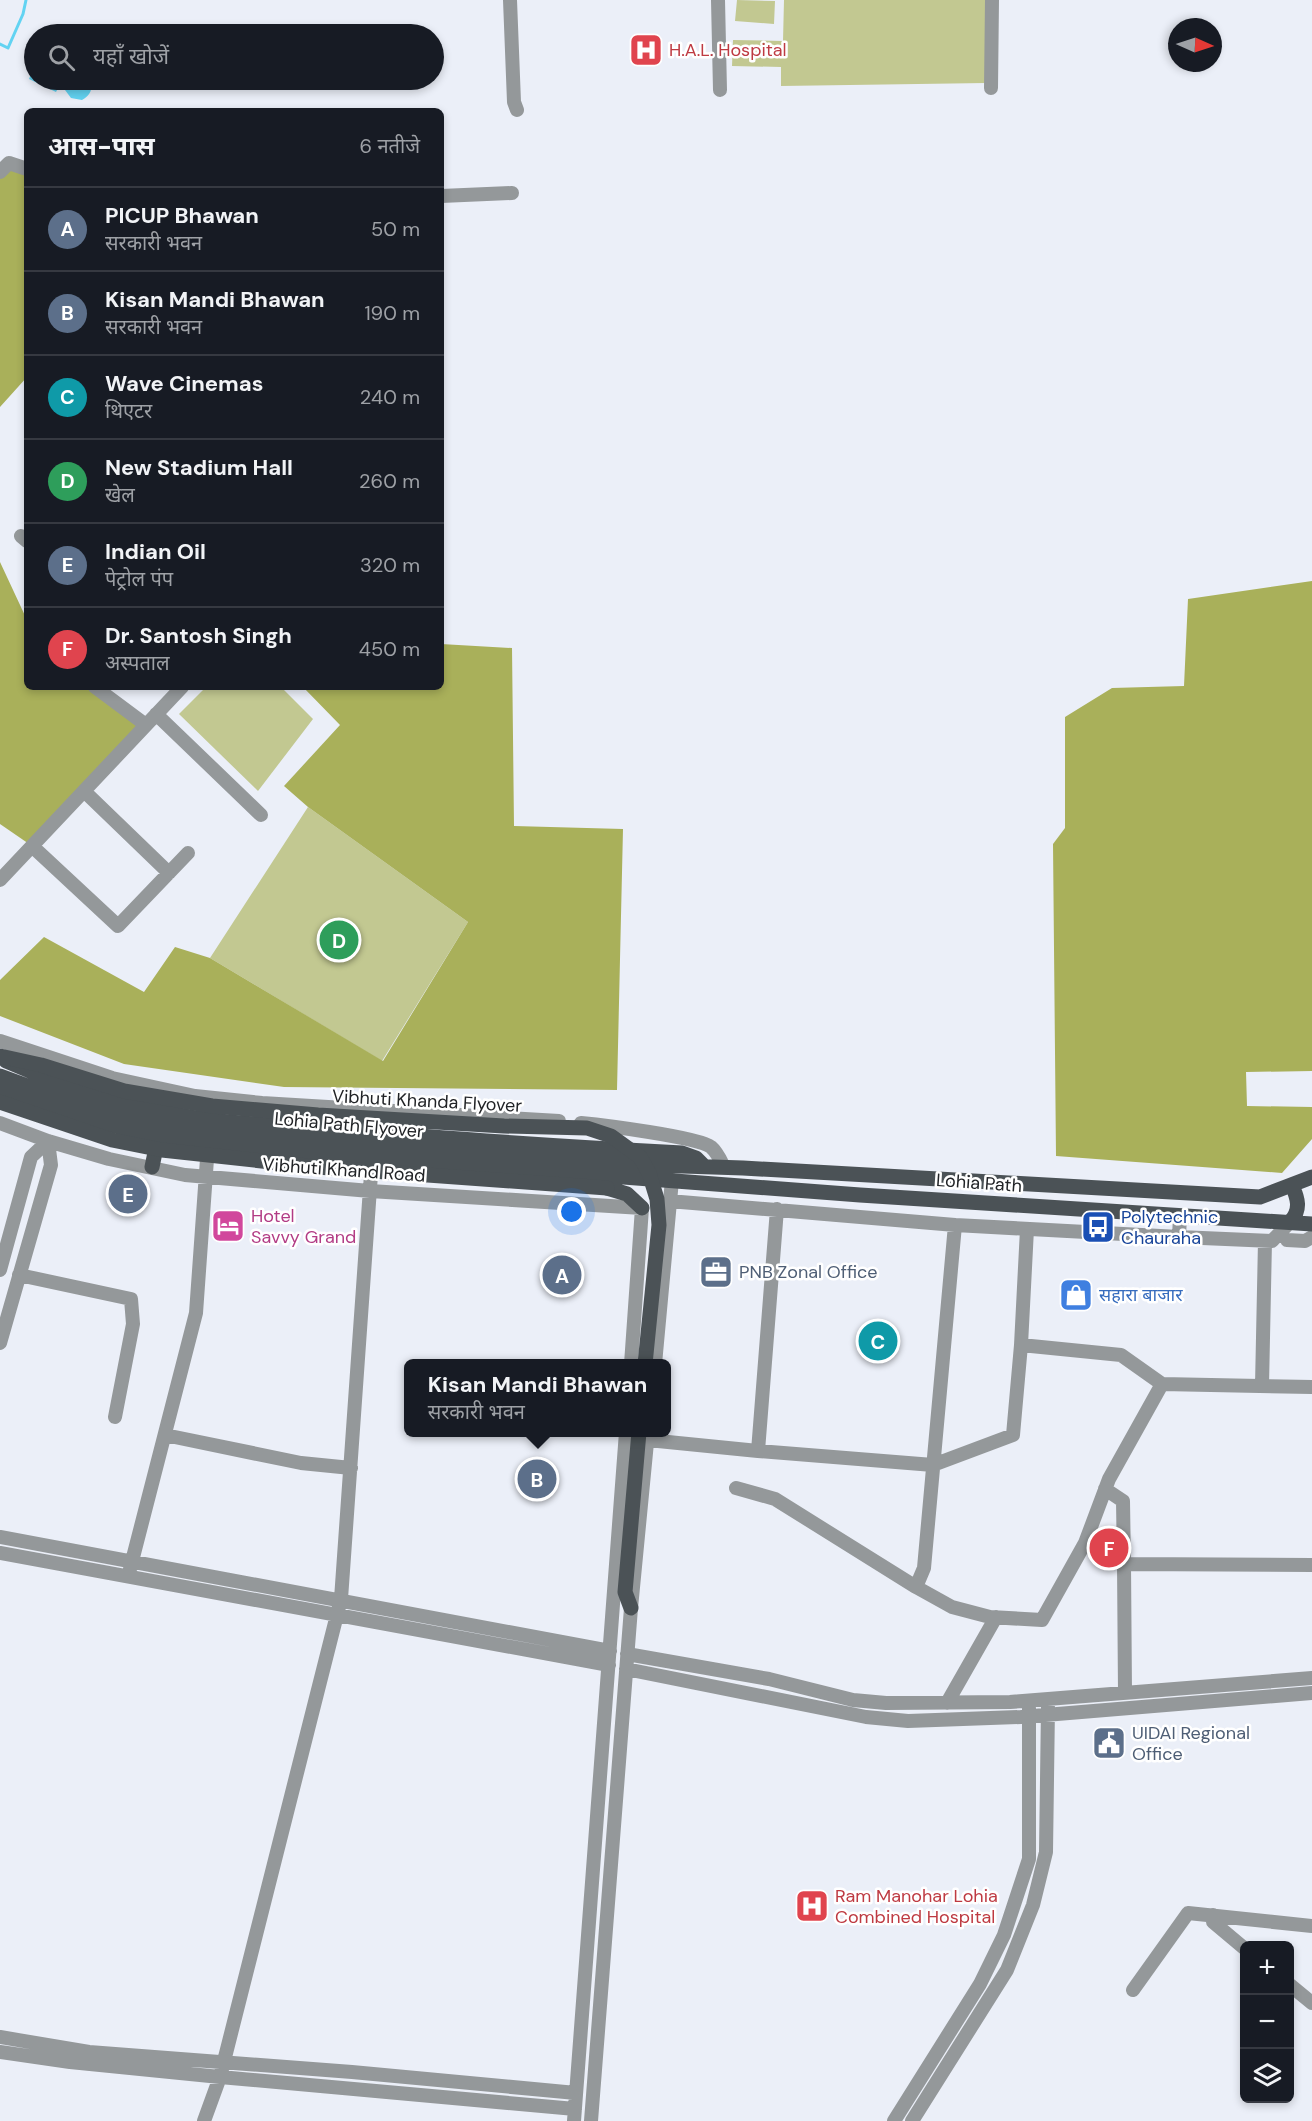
<!DOCTYPE html>
<html lang="hi">
<meta charset="utf-8">
<style>
:root{--surface:#171b24;--page:#242831;--text:#f1f3f6;--muted:#9ea1a6;--line:#363941;--accent:#0f766e}
body{margin:0;font-family:"DM Sans","Noto Sans Devanagari",sans-serif;background:var(--page);color:var(--text)}
.controls{position:absolute;right:18px;bottom:18px;display:grid;overflow:hidden;border-radius:9px;box-shadow:0 3px 9px #0003}
.controls button{width:54px;height:54px;display:grid;place-items:center;padding:0;border:0;border-bottom:2px solid var(--line);background:var(--surface);color:var(--text);font:30px sans-serif}
.compass{position:absolute;left:1168px;top:18px;width:54px;height:54px;border-radius:50%;background:var(--surface);box-shadow:0 3px 9px #0003;rotate:93deg}
.you{position:absolute;left:572px;top:1212px;width:21px;height:21px;margin:-15px;border:4px solid #fff;border-radius:50%;background:#1a73e8;box-shadow:0 0 0 9px #1a73e833}
.badge{display:grid;place-items:center;width:39px;height:39px;border-radius:50%;background:var(--accent);color:#fff;font-size:20px;font-weight:700}
.pin{position:absolute;translate:-50% -50%;border:3px solid #fff;box-shadow:0 2px 6px #0006}
.popup{position:absolute;left:404px;top:1359px;width:267px;height:78px;box-sizing:border-box;display:grid;place-content:center;border-radius:9px;background:var(--surface);filter:drop-shadow(0 2px 4px #0005);font-size:20px;white-space:nowrap;color:var(--muted)}
.popup b{font-size:22px;color:var(--text)}
.popup::after{content:'';position:absolute;left:50%;top:100%;margin-left:-12px;border:12px solid transparent;border-top-color:var(--surface)}
.list{margin:0;padding:0;list-style:none}
h2{display:flex;justify-content:space-between;align-items:center;height:78px;margin:0;padding:0 24px;font-size:26px}
h2 small{font-size:20px;font-weight:400;color:var(--muted)}
.list li{display:grid;grid-template-columns:39px 1fr auto;gap:18px;align-items:center;box-sizing:border-box;height:84px;padding:0 24px;border-top:2px solid var(--line)}
.list b{display:block;font-size:22px;white-space:nowrap}
.list p{margin:0;font-size:20px;white-space:nowrap;color:var(--muted)}
.list em{font-size:20px;font-style:normal;color:var(--muted)}
.icon{flex:none;width:33px;height:33px;fill:none;stroke:currentColor;stroke-width:2;stroke-linecap:round;stroke-linejoin:round}
.map{position:relative;flex:none;width:1312px;height:2121px;overflow:hidden}
.search{position:absolute;background:var(--surface);box-shadow:0 3px 9px #0003;left:24px;top:24px;width:420px;height:66px;display:flex;align-items:center;gap:15px;box-sizing:border-box;padding:0 21px;border-radius:33px;color:var(--muted);font-size:22px}
.panel{position:absolute;background:var(--surface);box-shadow:0 3px 9px #0003;left:24px;top:108px;width:420px;height:582px;border-radius:9px}
.map>svg:first-child{display:block}
</style>
<div class="map">
<svg width="1312" height="2121" viewBox="0 0 1312 2121">
<rect width="100%" height="100%" fill="#ebeff8"/>
<path fill="#c2c891" d="M737,0L775,1L774,24L735,21Z
M784,0H986V83L781,86V67L732,66L733,40L783,41Z
M206,687H281L313,719L258,791L179,714Z
M308,807L468,922L382,1061L210,958Z"/>
<path fill="#a9b05a" d="M9,163L27,174V377L0,407V172Z
M0,562L27,620V687H95L146,725L32,846L0,824Z
M1312,581V1071L1246,1072L1247,1106L1312,1107V1139L1282,1173L1056,1156L1053,844L1065,828V717L1112,688L1184,686L1188,599Z
M441,644L512,648L514,826L623,829L617,1090L284,1087L124,1064L0,1016V980L44,937L144,992L175,947L210,958L383,1061L468,922L308,807L284,786L340,725L303,687H441Z"/>
<path fill="#62d3f2" d="M34,67V80H62L56,92L29,79Z
M66,80H90C94,88 90,96 82,100L71,98L65,90Z"/>
<g fill="none" stroke-linecap="round" stroke-linejoin="round">
<path stroke="#62d3f2" stroke-width="3" d="M0,44L8,48L23,14L26,0"/>
<path stroke="#94989a" stroke-width="14" d="M510,0L514,102L517,110
M718,0L720,90
M991,88L992,0
M0,172L9,163L27,169
M441,196L512,193
M21,536L27,541
M95,687L146,725
M156,714L261,815
M84,791L169,873
M32,846L118,926L188,853
M0,880L182,687
M0,1041L112,1078L195,1096L262,1103L559,1121
M0,1123L48,1141L109,1159L185,1175L370,1191L642,1208L631,1364
M581,1123C602,1125 698,1137 711,1147C717,1152 721,1161 724,1167
M669,1201L955,1225L1179,1237L1180,1216
M1179,1237L1272,1241L1291,1221
M1287,1240L1305,1241L1312,1237
M0,1270L31,1157L48,1141
M19,1275L131,1299L133,1324L115,1417
M0,1343L51,1165L48,1141
M1021,1345L1121,1355L1162,1384L1312,1387
M655,1364L672,1180
M1262,1386L1265,1241
M165,1435L301,1463L351,1468
M648,1440L758,1451L933,1465L1013,1435L1021,1345L1027,1229
M758,1451L777,1209
M736,1488L775,1499L916,1587L952,1607L990,1617L1042,1620L1085,1543L1124,1564L1123,1501L1105,1489
M0,1537L610,1651
M1085,1543L1109,1479L1162,1384
M0,1553L609,1665
M130,1569L196,1313L208,1145
M916,1587L924,1568L955,1225
M627,1654L769,1679L853,1700L886,1703L1010,1702L1312,1678
M626,1669L866,1717L908,1721L1021,1717L1312,1693
M1125,1693L1124,1564L1312,1565
M947,1703L996,1617
M1213,1915V1922L1244,1948
M1290,1985L1312,2003
M1133,1990L1188,1913L1312,1926
M0,2037L89,2052L352,2072L576,2093
M0,2052L70,2062L220,2077L575,2109
M204,2121L220,2077L341,1599L372,1160
M574,2121L626,1432
M591,2121L631,1608L648,1432
M894,2121L980,1984L1004,1935L1029,1859V1708
M912,2121L1007,1970L1033,1905L1046,1852L1048,1707"/>
<path stroke="#4b5256" stroke-width="15" d="M6,1061C74,1091 145,1112 219,1121C260,1126 301,1125 342,1129C455,1140 569,1147 682,1153L696,1158L704,1166
M0,1076L68,1101L115,1115L222,1134L411,1149L653,1165L743,1168L1260,1197L1312,1177
M0,1089C65,1113 131,1133 200,1145L860,1195L1312,1224
M152,1167L158,1138
M607,1188L627,1194L642,1208
M1291,1221C1301,1209 1298,1199 1292,1185
M631,1608L625,1592L639,1432"/>
<path stroke="#4b5256" stroke-width="15" d="M0,1056L41,1065L124,1091L212,1106L318,1115L504,1126L587,1128L611,1136L640,1157L649,1173L657,1199L659,1225L645,1364
M0,1102L112,1140L162,1150L317,1167L607,1188"/>
</g>
<defs>
<g id="hospital-square" transform="scale(1.725)"><rect x="-9" y="-9" width="18" height="18" rx="4" fill="#e0444e" stroke="#fff"/><path d="M-5-5h3v3.5h4V-5h3V5h-3V1.5h-4V5h-3Z" fill="#fff"/></g>
<g id="hotel-square" transform="scale(1.725)"><rect x="-9" y="-9" width="18" height="18" rx="4" fill="#d1479c" stroke="#fff"/><path d="M-6-4.5h1.5V1H6V5H4.5V3h-9V5H-6ZM-4 0a1.8 1.8 0 1 1 3.6 0ZM.5 0V-2.5h3Q6-2.5 6 0Z" fill="#fff"/></g>
<g id="bus-square" transform="scale(1.725)"><rect x="-9" y="-9" width="18" height="18" rx="4" fill="#1a4fb4" stroke="#fff"/><path d="M-5-6H5V4H4V6H2V4H-2V6H-4V4H-5ZM-3.5-4V0h7V-4ZM-3.5 1.2v1.5H-2V1.2ZM2 1.2v1.5H3.5V1.2Z" fill="#fff"/></g>
<g id="office-square" transform="scale(1.725)"><rect x="-9" y="-9" width="18" height="18" rx="4" fill="#5c6f8a" stroke="#fff"/><path d="M-6-3h4V-5.5h4V-3h4V5H-6ZM-1-4.5V-3h2v-1.5ZM-6 0V1H6V0Z" fill="#fff"/></g>
<g id="shop-square" transform="scale(1.725)"><rect x="-9" y="-9" width="18" height="18" rx="4" fill="#3f7fe0" stroke="#fff"/><path d="M-5-2.5h2.3a2.7 3.5 0 0 1 5.4 0H5L5.5 6h-11ZM-1.5-2.5h3a1.5 2.3 0 0 0-3 0Z" fill="#fff"/></g>
<g id="civic-square" transform="scale(1.725)"><rect x="-9" y="-9" width="18" height="18" rx="4" fill="#5c6f8a" stroke="#fff"/><path d="M-.6-6.5H3V-4.5H.6V-3L4-1V1h2V6H-6V1h2V-1L-.6-3ZM-1.2 2.5V6h2.4V2.5Z" fill="#fff"/></g>
</defs>
<g fill-rule="evenodd">
<use href="#hospital-square" x="646" y="50"/>
<use href="#hotel-square" x="228" y="1226"/>
<use href="#bus-square" x="1098" y="1227"/>
<use href="#office-square" x="716" y="1272"/>
<use href="#shop-square" x="1076" y="1295"/>
<use href="#civic-square" x="1109" y="1743"/>
<use href="#hospital-square" x="812" y="1906"/>
</g>
<g text-anchor="middle" stroke-width="5" stroke-linejoin="round" paint-order="stroke">
<g font-size="18" fill="#be3a42" stroke="#fff" text-anchor="start">
<text x="669" y="56">H.A.L. Hospital</text>
<text x="835" y="1902">Ram Manohar Lohia<tspan x="835" dy="21">Combined Hospital</tspan></text>
</g>
<g font-size="18" fill="#212326" stroke="#fff">
<text transform="translate(427 1101) rotate(3)" y="6">Vibhuti Khanda Flyover</text>
<text transform="translate(349 1125) rotate(5)" y="6">Lohia Path Flyover</text>
<text transform="translate(344 1170) rotate(4)" y="6">Vibhuti Khand Road</text>
<text transform="translate(979 1183) rotate(4)" y="6">Lohia Path</text>
</g>
<g font-size="18" fill="#b23c85" stroke="#fff" text-anchor="start">
<text x="251" y="1222">Hotel<tspan x="251" dy="21">Savvy Grand</tspan></text>
</g>
<g font-size="18" fill="#164399" stroke="#fff" text-anchor="start">
<text x="1121" y="1223">Polytechnic<tspan x="1121" dy="21">Chauraha</tspan></text>
</g>
<g font-size="18" fill="#4e5e75" stroke="#fff" text-anchor="start">
<text x="739" y="1278">PNB Zonal Office</text>
<text x="1132" y="1739">UIDAI Regional<tspan x="1132" dy="21">Office</tspan></text>
</g>
<g font-size="18" fill="#366cbe" stroke="#fff" text-anchor="start">
<text x="1099" y="1301">सहारा बाजार</text>
</g>
</g>
</svg>
<div class="controls">
<button>+</button>
<button>−</button>
<button><svg class="icon" aria-label="layers" viewBox="0 0 24 24"><path d="M12 4l9 5-9 5-9-5zM3 14l9 5 9-5"/></svg></button>
</div>
<svg class="compass" viewBox="-18 -18 36 36"><path d="M0-13l5 13h-10z" fill="#e53935"/><path d="M0 13l5-13h-10z" fill="#9ea1a6"/></svg>
<div class="you"></div>
<div class="pin badge" style="left:562px;top:1275px;background:#5c6f8a">A</div>
<div class="pin badge" style="left:537px;top:1479px;background:#5c6f8a">B</div>
<div class="popup"><b>Kisan Mandi Bhawan</b>सरकारी भवन</div>
<div class="pin badge" style="left:878px;top:1341px;background:#0f9aa8">C</div>
<div class="pin badge" style="left:339px;top:940px;background:#2e9e5b">D</div>
<div class="pin badge" style="left:128px;top:1194px;background:#5c6f8a">E</div>
<div class="pin badge" style="left:1109px;top:1548px;background:#e0444e">F</div>
<div class="search"><svg class="icon" aria-label="search" viewBox="0 0 24 24"><circle cx="10" cy="10" r="6"/><path d="M15 15l6 6"/></svg>यहाँ खोजें</div>
<section class="panel">
<h2>आस-पास<small>6 नतीजे</small></h2>
<ul class="list">
<li><span class="badge" style="background:#5c6f8a">A</span><div><b>PICUP Bhawan</b><p>सरकारी भवन</p></div><em>50 m</em></li>
<li><span class="badge" style="background:#5c6f8a">B</span><div><b>Kisan Mandi Bhawan</b><p>सरकारी भवन</p></div><em>190 m</em></li>
<li><span class="badge" style="background:#0f9aa8">C</span><div><b>Wave Cinemas</b><p>थिएटर</p></div><em>240 m</em></li>
<li><span class="badge" style="background:#2e9e5b">D</span><div><b>New Stadium Hall</b><p>खेल</p></div><em>260 m</em></li>
<li><span class="badge" style="background:#5c6f8a">E</span><div><b>Indian Oil</b><p>पेट्रोल पंप</p></div><em>320 m</em></li>
<li><span class="badge" style="background:#e0444e">F</span><div><b>Dr. Santosh Singh</b><p>अस्पताल</p></div><em>450 m</em></li>
</ul>
</section>
</div>
